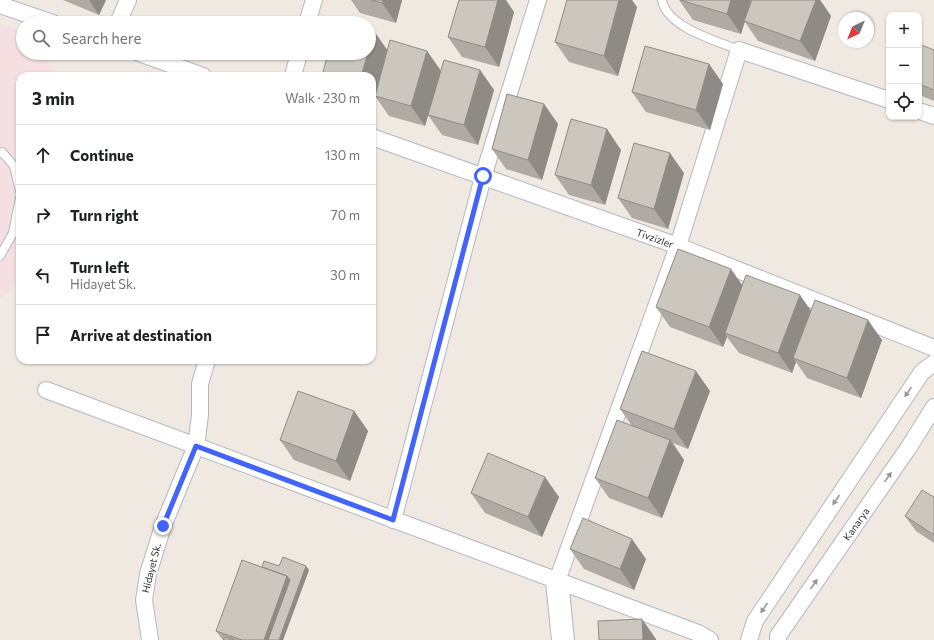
<!DOCTYPE html>
<meta charset="utf-8">
<style>
:root{--surface:#fff;--page:#f6f6f6;--text:#202124;--muted:#757577;--line:#e0e0e0}
body{margin:0;font-family:Commissioner,sans-serif;background:var(--page);color:var(--text)}
.controls{position:absolute;right:12px;top:12px;display:grid;overflow:hidden;border-radius:8px;box-shadow:0 1px 3px #0004}
.controls button{width:36px;height:36px;display:grid;place-items:center;padding:0;border:0;border-bottom:1px solid var(--line);background:var(--surface);color:var(--text);font:20px sans-serif}
.compass{position:absolute;left:838px;top:12px;width:36px;height:36px;border-radius:50%;background:var(--surface);box-shadow:0 1px 3px #0004;rotate:223deg}
.stop{position:absolute;width:12px;height:12px;margin:-9px;border:3px solid #4264fb;border-radius:50%;background:#fff}
.stop.end{background:#4264fb;border-color:#fff;box-shadow:0 1px 4px #0008}
.list{margin:0;padding:0;list-style:none}
h2{display:flex;justify-content:space-between;align-items:center;height:52px;margin:0;padding:0 16px;font-size:17px}
h2 small{font-size:13px;font-weight:400;color:var(--muted)}
.list li{display:grid;grid-template-columns:26px 1fr auto;gap:12px;align-items:center;box-sizing:border-box;height:60px;padding:0 16px;border-top:1px solid var(--line)}
.list b{display:block;font-size:15px;white-space:nowrap}
.list p{margin:0;font-size:13px;white-space:nowrap;color:var(--muted)}
.list em{font-size:13px;font-style:normal;color:var(--muted)}
.icon{flex:none;width:22px;height:22px;fill:none;stroke:currentColor;stroke-width:2;stroke-linecap:round;stroke-linejoin:round}
.map{position:relative;flex:none;width:934px;height:640px;overflow:hidden}
.search{position:absolute;background:var(--surface);box-shadow:0 1px 3px #0004;left:16px;top:16px;width:360px;height:44px;display:flex;align-items:center;gap:10px;box-sizing:border-box;padding:0 14px;border-radius:22px;color:var(--muted);font-size:15px}
.panel{position:absolute;background:var(--surface);box-shadow:0 1px 3px #0004;left:16px;top:72px;width:360px;height:292px;border-radius:12px}
.map>svg:first-child{display:block}
</style>
<div class="map">
<svg width="934" height="640" viewBox="0 0 934 640">
<rect width="100%" height="100%" fill="#efe9e1"/>
<path fill="#f5dfe0" d="M0,23L23,31V53H45L56,76H20V281L0,299Z"/>
<g fill="none" stroke-linecap="round" stroke-linejoin="round">
<g stroke="#b4b7c1" stroke-width="10">
<path id="service" d="M662,0C666,27 717,41 739,50
M0,153L2,152L14,166L20,191
M0,256L13,233L20,198"/>
</g>
<g stroke="#b4b7c1" stroke-width="18">
<path id="minor" d="M0,5L53,23
M118,23L128,0
M307,23L314,0
M139,53L203,76
M293,76L299,53
M919,111L934,116
M372,137L678,246L934,348
M46,390L698,633L710,640
M393,520L483,177L538,0
M557,581L678,246L739,50L889,100
M150,640L144,600L148,574L163,526L196,446L200,415V384L207,360
M749,640L755,621L922,372L934,363
M778,640V636L909,447L934,407"/>
</g>
<g stroke="#b4b7c1" stroke-width="24">
<path id="secondary" d="M557,581L563,640"/>
</g>
<use href="#service" stroke="#fff" stroke-width="8"/>
<use href="#minor" stroke="#fff" stroke-width="16"/>
<use href="#secondary" stroke="#fff" stroke-width="22"/>
</g>
<path fill="#afaba4" d="M63,0H106L99,15Z
M351,0H402L396,23L360,13Z
M679,0H751L747,14L752,0H820L831,16L815,61L758,41L745,22L741,34L693,20Z
M637,7L618,76L569,62L555,42Z
M514,12L499,67L462,57L448,37Z
M919,44L934,50V101L919,95Z
M387,51H427L441,71L425,126L389,116L375,96L372,107Z
M709,64L723,84L710,130L646,112L632,92Z
M480,70L494,90L478,145L442,135L428,115Z
M544,104L558,124L542,180L506,169L492,149Z
M621,150L605,205L569,195L555,175Z
M684,173L668,229L632,218L618,198Z
M743,285L811,311L882,340L861,398L807,378L796,362L792,373L739,353L727,337L723,347L670,327L656,307Z
M710,391L688,449L673,443L684,460L662,518L609,498L595,478L632,426L620,409Z
M354,411L368,431L350,481L294,460L280,440Z
M471,493L559,497L542,537L485,513Z
M934,497V543L916,531L905,516Z
M570,549L646,559L634,590L584,569Z
M279,566L309,570L283,640H223L224,639H222L216,631L262,567Z"/>
<path fill="#8e8b86" d="M89,0H106L99,15Z
M383,0H402L396,23L382,3Z
M498,0H506L514,12L499,67L485,47Z
M619,0H632L637,7L618,76L604,56Z
M731,0H751L741,34L727,14Z
M816,0H820L831,16L815,61L800,41Z
M374,31L388,51L372,107V76H361L368,53H369V48Z
M427,51L441,71L425,126L411,106Z
M709,64L723,84L710,130L696,110Z
M480,70L494,90L478,145L464,125Z
M544,104L558,124L542,180L528,160Z
M607,129L621,150L605,205L591,185Z
M670,153L684,173L668,229L654,209Z
M731,269L745,289L725,333L727,337L723,347L709,327Z
M800,295L814,315L793,358L796,362L792,373L778,353Z
M868,320L882,340L861,398L847,378Z
M696,371L710,391L688,449L674,429Z
M354,411L368,431L350,481L336,461Z
M670,440L684,460L662,518L648,498Z
M545,477L559,497L542,537L528,517Z
M632,539L646,559L634,590L620,569Z
M306,566L309,570L283,640H279Z
M287,576L293,584L272,640H264Z
M642,619L656,639V640H643Z"/>
<path fill="#cbc7bf" stroke="#8e8b86" d="M371,0H383L382,3Z
M459,0H498L485,47L448,37Z
M567,0H619L604,56L555,42Z
M680,0H731L727,14Z
M752,0H816L800,41L744,21Z
M338,21L345,23H337Z
M369,30L374,31L369,48Z
M390,40L427,51L411,106L375,96Z
M919,44L934,50V90L919,84Z
M645,46L709,64L696,110L632,92Z
M328,53H368L361,76H322Z
M444,60L480,70L464,125L428,115Z
M507,94L544,104L528,160L492,149Z
M571,119L607,129L591,185L555,175Z
M634,143L670,153L654,209L618,198Z
M678,249L731,269L709,327L656,307Z
M746,275L800,295L778,353L725,333Z
M815,300L868,320L847,378L793,358Z
M642,351L696,371L674,429L620,409Z
M298,391L354,411L336,461L280,440Z
M617,420L670,440L648,498L595,478Z
M488,453L545,477L528,517L471,493Z
M922,490L934,497V535L905,516Z
M583,518L632,539L620,569L570,549Z
M283,557L306,566L279,640H268L290,580L287,576L262,567L264,561L279,566Z
M242,560L287,576L264,640H242L216,631Z
M642,619L643,640H599L598,621Z
M225,637L234,640H223Z"/>
<defs><path id="oneway-solid" d="M-6-.8H1V-3.2L6.5 0L1 3.2V.8H-6Z"/></defs>
<g fill="#969696">
<use href="#oneway-solid" transform="translate(908 392) rotate(124)"/>
<use href="#oneway-solid" transform="translate(888 477) rotate(-55)"/>
<use href="#oneway-solid" transform="translate(836 500) rotate(124)"/>
<use href="#oneway-solid" transform="translate(814 584) rotate(-55)"/>
<use href="#oneway-solid" transform="translate(764 608) rotate(124)"/>
</g>
<g fill="none" stroke-linecap="round" stroke-linejoin="round">
<path stroke="#4264fb" stroke-width="5" d="M163,526L196,446L393,520L483,176"/>
</g>
<g text-anchor="middle" stroke-width="3.5" stroke-linejoin="round" paint-order="stroke">
<g font-size="10" fill="#2e2e2e" stroke="#fff">
<text transform="translate(655 238) rotate(20)" y="4">Tivzizler</text>
<text transform="translate(856 524) rotate(-55)" y="4">Kanarya</text>
<text transform="translate(151 568) rotate(-76)" y="4">Hidayet Sk.</text>
</g>
</g>
</svg>
<div class="controls">
<button>+</button>
<button>−</button>
<button><svg class="icon" aria-label="locate" viewBox="0 0 24 24"><circle cx="12" cy="12" r="6"/><path d="M12 2v4M12 18v4M2 12h4M18 12h4"/></svg></button>
</div>
<svg class="compass" viewBox="-18 -18 36 36"><path d="M0-13l5 13h-10z" fill="#e53935"/><path d="M0 13l5-13h-10z" fill="#757577"/></svg>
<div class="stop" style="left:483px;top:176px"></div>
<div class="stop end" style="left:163px;top:526px"></div>
<div class="search"><svg class="icon" aria-label="search" viewBox="0 0 24 24"><circle cx="10" cy="10" r="6"/><path d="M15 15l6 6"/></svg>Search here</div>
<section class="panel">
<h2>3 min<small>Walk · 230 m</small></h2>
<ul class="list">
<li><svg class="icon" aria-label="ahead" viewBox="0 0 24 24"><path d="M12 20V5M6 11l6-6 6 6"/></svg><div><b>Continue</b></div><em>130 m</em></li>
<li><svg class="icon" aria-label="right" viewBox="0 0 24 24"><path d="M7 20v-9h11M14 6l5 5-5 5"/></svg><div><b>Turn right</b></div><em>70 m</em></li>
<li><svg class="icon" aria-label="left" viewBox="0 0 24 24"><path d="M17 20v-9H6M10 6l-5 5 5 5"/></svg><div><b>Turn left</b><p>Hidayet Sk.</p></div><em>30 m</em></li>
<li><svg class="icon" aria-label="arrive" viewBox="0 0 24 24"><path d="M6 21V4h12l-3 4 3 4H6"/></svg><div><b>Arrive at destination</b></div></li>
</ul>
</section>
</div>
